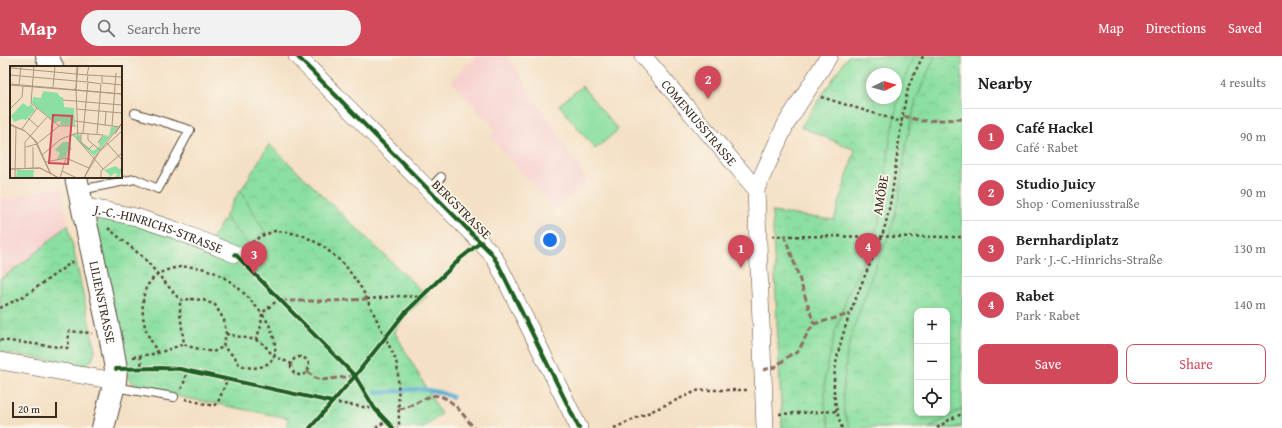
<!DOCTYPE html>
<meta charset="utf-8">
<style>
:root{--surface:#fff;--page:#f2f2f2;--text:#202124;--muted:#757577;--line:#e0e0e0;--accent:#d1495b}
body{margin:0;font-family:"Gentium Book Plus",serif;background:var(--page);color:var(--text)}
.controls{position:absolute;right:12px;bottom:12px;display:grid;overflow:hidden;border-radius:8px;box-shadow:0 2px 6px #0003}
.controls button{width:36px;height:36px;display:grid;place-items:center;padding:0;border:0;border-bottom:1px solid var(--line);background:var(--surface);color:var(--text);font:20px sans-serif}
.compass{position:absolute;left:866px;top:12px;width:36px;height:36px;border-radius:50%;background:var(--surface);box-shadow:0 2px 6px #0003;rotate:85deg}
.scale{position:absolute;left:12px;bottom:10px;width:45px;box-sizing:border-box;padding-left:4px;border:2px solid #3b2a1e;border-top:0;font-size:11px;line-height:14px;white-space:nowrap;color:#3b2a1e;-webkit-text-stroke:3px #fbf7ec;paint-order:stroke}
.you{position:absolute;left:550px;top:184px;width:14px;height:14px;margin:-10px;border:3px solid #fff;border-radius:50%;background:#1a73e8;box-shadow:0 0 0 6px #1a73e833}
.badge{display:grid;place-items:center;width:26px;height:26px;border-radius:50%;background:var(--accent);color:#fff;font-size:13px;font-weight:700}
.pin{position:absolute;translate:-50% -33px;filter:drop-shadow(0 1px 2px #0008)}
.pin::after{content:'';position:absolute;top:21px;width:14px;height:12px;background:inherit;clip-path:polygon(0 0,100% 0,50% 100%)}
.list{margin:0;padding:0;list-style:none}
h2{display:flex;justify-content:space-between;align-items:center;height:52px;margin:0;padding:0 16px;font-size:17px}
h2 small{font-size:13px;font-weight:400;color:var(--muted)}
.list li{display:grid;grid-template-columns:26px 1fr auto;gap:12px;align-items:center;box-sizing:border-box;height:56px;padding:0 16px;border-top:1px solid var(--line)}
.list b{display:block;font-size:15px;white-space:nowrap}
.list p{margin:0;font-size:13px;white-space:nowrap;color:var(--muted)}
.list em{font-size:13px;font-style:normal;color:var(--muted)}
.actions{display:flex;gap:8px;padding:12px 16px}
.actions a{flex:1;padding:9px 0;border:1px solid var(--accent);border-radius:8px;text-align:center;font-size:14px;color:var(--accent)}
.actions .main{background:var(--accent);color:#fff}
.icon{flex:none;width:22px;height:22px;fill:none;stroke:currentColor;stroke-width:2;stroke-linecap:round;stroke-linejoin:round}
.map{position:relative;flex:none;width:962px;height:372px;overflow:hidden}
header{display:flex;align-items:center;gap:24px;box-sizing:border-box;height:56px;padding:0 20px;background:var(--accent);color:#fff}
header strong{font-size:19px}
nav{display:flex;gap:22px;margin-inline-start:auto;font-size:14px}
.search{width:280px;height:36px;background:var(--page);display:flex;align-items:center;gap:10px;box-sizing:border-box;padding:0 14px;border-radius:22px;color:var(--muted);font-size:15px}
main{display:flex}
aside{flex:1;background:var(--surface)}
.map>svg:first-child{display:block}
</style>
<header>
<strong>Map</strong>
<div class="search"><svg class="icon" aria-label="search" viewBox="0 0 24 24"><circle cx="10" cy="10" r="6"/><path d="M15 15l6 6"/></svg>Search here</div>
<nav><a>Map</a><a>Directions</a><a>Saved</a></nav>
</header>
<main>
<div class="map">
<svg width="962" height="372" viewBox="0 0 962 372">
<defs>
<pattern id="park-crowns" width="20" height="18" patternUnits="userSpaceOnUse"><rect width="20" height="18" fill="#8bdfa0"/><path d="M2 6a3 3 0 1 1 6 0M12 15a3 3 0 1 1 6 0" fill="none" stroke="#79c089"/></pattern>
</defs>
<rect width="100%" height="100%" fill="#fbf7ec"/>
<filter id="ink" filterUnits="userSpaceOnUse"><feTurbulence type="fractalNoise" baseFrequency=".025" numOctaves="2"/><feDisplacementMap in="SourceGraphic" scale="8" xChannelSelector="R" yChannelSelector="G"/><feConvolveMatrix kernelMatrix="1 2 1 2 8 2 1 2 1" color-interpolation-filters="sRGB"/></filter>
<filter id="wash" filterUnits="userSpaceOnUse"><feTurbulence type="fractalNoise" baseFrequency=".012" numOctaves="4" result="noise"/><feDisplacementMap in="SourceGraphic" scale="16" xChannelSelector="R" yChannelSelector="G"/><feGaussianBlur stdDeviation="0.9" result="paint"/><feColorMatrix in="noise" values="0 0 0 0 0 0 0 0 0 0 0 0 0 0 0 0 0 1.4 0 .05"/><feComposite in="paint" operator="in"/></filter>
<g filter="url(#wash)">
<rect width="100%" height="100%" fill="#f4e0c4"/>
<path fill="#f7d0ce" d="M476,0H506L511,5L589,127L555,154L490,81L496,74L451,25Z
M61,131L68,168L43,192L19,211L0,223V143Z"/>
<path fill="url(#park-crowns)" stroke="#63845f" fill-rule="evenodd" d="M848,0H962V372H782L772,156L834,164L855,94L801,71ZM872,18H896V42H872ZM917,255H947V357H917Z
M269,88L427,240L405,259L394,275L441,358L424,372H286L288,362L140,333L128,322L94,172L88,155L181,181L204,196Z
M68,168L95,294L92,304L85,310L0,296V223C25,207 47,188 68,168Z"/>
<path fill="#8bdfa0" stroke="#63845f" d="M914,0H935L916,44L906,88L899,140L892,171L873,217L856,265L847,297L843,335L844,357L850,372H830L825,350V320L835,276L849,235L871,189L882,157L890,83L900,34Z
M582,30L618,74L595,93L559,49Z
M240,134L265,176L249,189L225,161Z
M962,353V369L954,372H929Z"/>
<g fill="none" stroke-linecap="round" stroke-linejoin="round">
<path stroke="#58aed4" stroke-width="4.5" d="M376,336C386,338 395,335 405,334C422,332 435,334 452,341"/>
</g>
</g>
<g filter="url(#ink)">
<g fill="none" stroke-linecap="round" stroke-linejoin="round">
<g stroke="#574537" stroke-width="10">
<path id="lane" d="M80,134L135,123L158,133L190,74L135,57
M429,134L441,121
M114,331L174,341"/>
</g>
<g stroke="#574537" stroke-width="18">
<g id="street">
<path d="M297,0L491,197L498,208L579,372"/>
<path id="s1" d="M643,0L756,133"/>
<path id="s2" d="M82,150L136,161L175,174L235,198"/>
<path d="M0,305L115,325"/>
<path d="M765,372L756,133L786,68L829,0"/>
</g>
</g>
<g stroke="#574537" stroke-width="24">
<g id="secondary">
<path d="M47,0L52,11"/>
<path id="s3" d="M76,121L110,279L116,313L115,325L103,372"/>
</g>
</g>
<path stroke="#574537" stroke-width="2.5" stroke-dasharray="3 3" stroke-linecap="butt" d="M821,41L902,66
M108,172L144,202L180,244
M772,180L962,181
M247,190L261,180L275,175L288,176L304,180L323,190L345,209L362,233L396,304L398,316L399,368L397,372
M191,243L203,244L215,249L224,264L226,278L223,291L213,296L191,291L184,288L180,257V244Z
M367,243L400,240L421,241
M0,252L26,239L75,204
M226,278L256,284L264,288L268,294L274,300L292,308
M0,284L68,292L69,275L92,277
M256,284L261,270L262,257L279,243
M158,297C155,292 152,287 149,281C143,270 141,252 144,239C145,229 155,219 164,215C199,202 230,220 252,246C260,255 268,264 272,276C274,282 277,293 274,300C269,313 247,315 238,307C236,305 236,303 235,301C231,298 227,294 223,291
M140,300L142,312
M133,301L158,297L184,288
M291 310a9 9 0 1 1 18 0a9 9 0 1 1-18 0Z
M181,333L183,330L187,315
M185,343L214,350L219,344L227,324
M332,346L375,353
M779,358L837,355
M311,370L315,372
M376,372L386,365
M614,372L699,334H749
M842,372C838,360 835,349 834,336C832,299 852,251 866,217C871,205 878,192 882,180C897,133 896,81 908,33C911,22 918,11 923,0
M937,372L949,364L962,358"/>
<use href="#lane" stroke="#fff" stroke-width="8"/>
<use href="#street" stroke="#fff" stroke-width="17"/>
<use href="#secondary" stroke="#fff" stroke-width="22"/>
<path stroke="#8d6e63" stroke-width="3" stroke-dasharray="6 3" stroke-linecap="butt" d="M903,60L922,65L962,63
M784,179L793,203L814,268
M281,245H332L367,243
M763,314L775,311L790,299L798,296L808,276L814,268L850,258
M307,315L315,322L322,324L354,320
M399,353C412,351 416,346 428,341C447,333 463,359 474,372"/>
<g stroke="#fbf7ec" stroke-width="6">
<path id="cycleway" d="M297,0L491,197L498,208L579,372
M235,198L355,320L375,353L393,372
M116,313L161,312L180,313L332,346
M310,372L355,320L404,258L461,202L481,186"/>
</g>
<use href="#cycleway" stroke="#1b5e20" stroke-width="4"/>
</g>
</g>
<g text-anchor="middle" stroke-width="3.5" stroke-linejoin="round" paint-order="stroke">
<g font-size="13" fill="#3b2a1e" stroke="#fbf7ec">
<text dy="5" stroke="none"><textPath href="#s1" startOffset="87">COMENIUSSTRASSE</textPath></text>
<text transform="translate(880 139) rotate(-80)" y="5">AMÖBE</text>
<text transform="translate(462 153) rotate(45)" y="5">BERGSTRASSE</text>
<text dy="5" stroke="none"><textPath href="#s2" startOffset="80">J.-C.-HINRICHS-STRASSE</textPath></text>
<text dy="5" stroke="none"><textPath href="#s3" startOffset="128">LILIENSTRASSE</textPath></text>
</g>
</g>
<g transform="translate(10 10)">
<rect width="112" height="112" fill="#f4e0c4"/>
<path d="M33,25L48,27L50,31H53L54,41L64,42L65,59H50L51,56L48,55L46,57L22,37L23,31L31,32ZM13,37L18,41L21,38L25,44L16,54L12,53L4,56L1,50ZM101,61H108L84,90L62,69L66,67L67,71L70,68L71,76L83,85L90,80L89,76L94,69L99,70ZM53,76H59L62,84H58L56,91L47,93L50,87L45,84ZM7,104H24L23,112H6Z" fill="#8bdfa0"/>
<path d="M106,100L109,103L112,102L109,112H105L107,108L105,107L98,112L100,109L94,104Z" fill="#8bdfa0"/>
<path d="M34,26L46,27L53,33L51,42L61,47L63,56L45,52L24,37V33H32ZM35,27L47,28L49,31H45L44,44L60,47L62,56L45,51L26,38L25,34H33Z" fill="#8bdfa0" fill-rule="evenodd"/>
<path fill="none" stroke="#aa9782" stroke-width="1" d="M24,0L21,37L49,60H66M1,2L77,9L79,0M0,9L77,16L78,9L112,11M92,10V17L112,19M0,18L112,28M0,19L112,28M9,19L11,0M43,21L45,0M63,24L66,22L68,0M66,24L68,74L93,103M66,24L67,0M53,34L112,39M0,43L12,31L13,20M66,43L112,47M18,52L28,61M65,55L110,61M0,58L15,65L26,75L41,108M0,59L15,65L25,75L40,107M95,59L96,46M102,60L106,7M12,63L27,42M71,67V76L79,83L84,78M73,67L78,16L91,18L87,68M78,68V74L90,84M105,68L112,57M97,77L112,94M16,81L27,78L49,60M23,81V102M32,89L51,73L67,67L93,69L88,77M36,96L56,92L79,102M15,102V76L37,51M0,103L30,102L49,112M0,103L30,102L49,112M52,105L67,112M5,112L6,61M50,112L56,92M74,112L89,86L112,65M74,112L84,92L112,57M91,112V105L112,87"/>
<path fill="#d1495b" fill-opacity="0.15" stroke="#d1495b" stroke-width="2" d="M43,49L62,50L58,98L39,97Z"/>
<rect width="112" height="112" fill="none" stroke="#3b2a1e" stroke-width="2"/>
</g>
</svg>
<div class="controls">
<button>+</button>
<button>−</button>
<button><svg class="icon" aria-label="locate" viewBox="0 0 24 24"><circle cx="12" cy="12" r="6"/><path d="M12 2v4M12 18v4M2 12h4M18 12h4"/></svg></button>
</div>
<svg class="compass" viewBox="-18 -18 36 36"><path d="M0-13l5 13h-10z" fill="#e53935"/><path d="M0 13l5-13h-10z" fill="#757577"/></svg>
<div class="scale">20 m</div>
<div class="you"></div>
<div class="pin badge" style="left:741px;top:212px">1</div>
<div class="pin badge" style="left:708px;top:43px">2</div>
<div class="pin badge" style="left:254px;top:218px">3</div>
<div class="pin badge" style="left:868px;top:210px">4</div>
</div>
<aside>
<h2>Nearby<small>4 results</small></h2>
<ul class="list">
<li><span class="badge">1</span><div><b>Café Hackel</b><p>Café · Rabet</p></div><em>90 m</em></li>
<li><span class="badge">2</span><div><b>Studio Juicy</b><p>Shop · Comeniusstraße</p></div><em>90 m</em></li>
<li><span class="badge">3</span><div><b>Bernhardiplatz</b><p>Park · J.-C.-Hinrichs-Straße</p></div><em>130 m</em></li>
<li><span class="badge">4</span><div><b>Rabet</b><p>Park · Rabet</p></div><em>140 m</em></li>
</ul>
<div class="actions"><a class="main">Save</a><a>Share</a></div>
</aside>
</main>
